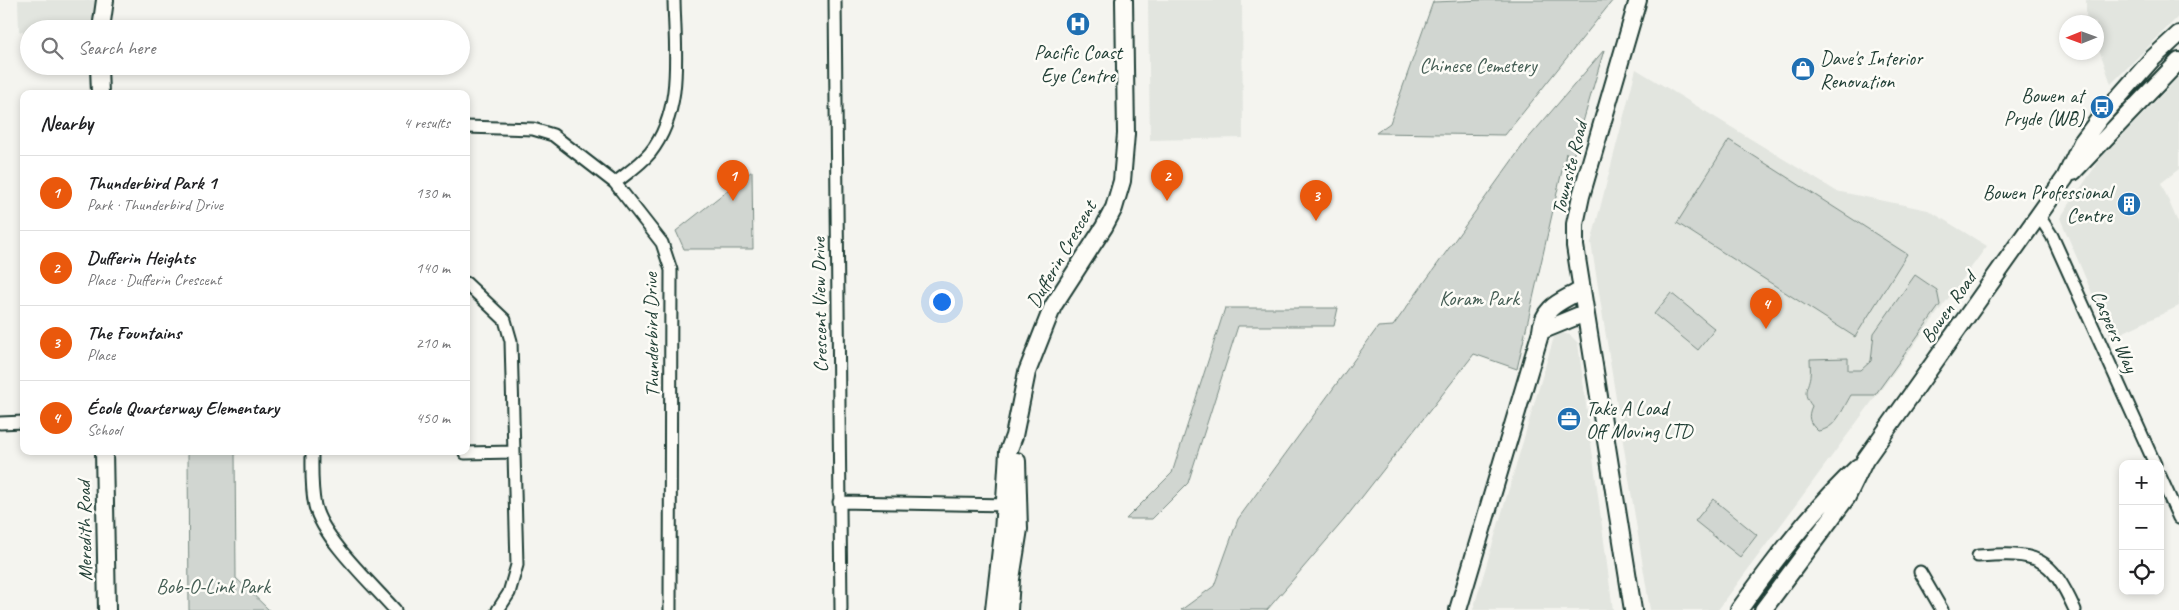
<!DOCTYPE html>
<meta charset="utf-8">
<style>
:root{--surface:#fff;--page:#f2f2f2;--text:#202124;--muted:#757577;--line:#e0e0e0;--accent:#ea580c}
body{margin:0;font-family:Caveat,sans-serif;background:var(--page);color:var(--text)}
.controls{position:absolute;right:15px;bottom:15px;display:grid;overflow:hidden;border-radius:10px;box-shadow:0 2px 8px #0003}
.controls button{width:45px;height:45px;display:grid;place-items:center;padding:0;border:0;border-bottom:1px solid var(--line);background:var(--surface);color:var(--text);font:25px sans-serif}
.compass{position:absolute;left:2059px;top:15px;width:45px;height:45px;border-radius:50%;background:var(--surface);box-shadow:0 2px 8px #0003;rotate:269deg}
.you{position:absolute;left:941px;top:301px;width:18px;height:18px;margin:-12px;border:4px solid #fff;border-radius:50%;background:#1a73e8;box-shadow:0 0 0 8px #1a73e833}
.badge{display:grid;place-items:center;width:32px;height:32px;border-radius:50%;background:var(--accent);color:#fff;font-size:16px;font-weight:700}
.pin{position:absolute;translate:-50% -41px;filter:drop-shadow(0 1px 2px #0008)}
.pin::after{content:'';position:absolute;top:26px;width:18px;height:15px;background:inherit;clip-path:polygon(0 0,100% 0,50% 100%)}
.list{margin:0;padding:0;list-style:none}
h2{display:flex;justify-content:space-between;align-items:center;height:65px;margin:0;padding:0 20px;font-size:21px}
h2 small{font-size:16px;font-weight:400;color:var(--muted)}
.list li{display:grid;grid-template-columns:32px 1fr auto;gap:15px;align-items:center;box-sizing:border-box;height:75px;padding:0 20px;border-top:1px solid var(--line)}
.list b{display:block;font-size:19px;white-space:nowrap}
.list p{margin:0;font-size:16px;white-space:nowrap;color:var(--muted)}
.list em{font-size:16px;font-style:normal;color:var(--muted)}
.icon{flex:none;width:28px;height:28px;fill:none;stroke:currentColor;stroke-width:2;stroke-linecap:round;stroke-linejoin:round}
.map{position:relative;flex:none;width:2179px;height:610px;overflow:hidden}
.search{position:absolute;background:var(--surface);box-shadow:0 2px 8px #0003;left:20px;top:20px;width:450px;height:55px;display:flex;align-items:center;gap:12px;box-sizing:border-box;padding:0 18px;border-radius:28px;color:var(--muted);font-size:19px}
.panel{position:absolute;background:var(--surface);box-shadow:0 2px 8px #0003;left:20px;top:90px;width:450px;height:365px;border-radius:10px}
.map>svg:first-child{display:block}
</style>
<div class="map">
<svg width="2179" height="610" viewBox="0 0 2179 610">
<rect width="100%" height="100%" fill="#f4f4ef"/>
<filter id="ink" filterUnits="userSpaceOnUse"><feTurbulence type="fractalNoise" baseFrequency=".02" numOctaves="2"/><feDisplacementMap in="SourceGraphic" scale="10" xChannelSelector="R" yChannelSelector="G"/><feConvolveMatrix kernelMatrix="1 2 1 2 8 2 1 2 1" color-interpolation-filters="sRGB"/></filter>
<g filter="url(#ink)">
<path fill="#e2e5df" d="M18,0H103L99,29H29V32H19Z
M1148,0H1242L1243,138L1150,140Z
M2086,0H2179V16L2111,84L2097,43L2096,22H2089L2086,15Z
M1636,69L1836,191L1928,210L1987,246L1718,610H1650L1591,243Z
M2179,77V169L2161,183L2179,225V306L2111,338L2060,218L2101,158Z
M1561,333L1570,335L1578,343L1613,610H1473L1554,337Z"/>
<path fill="#d1d6d1" stroke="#788a82" d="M1486,0H1613L1505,135L1376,133L1390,123L1433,2Z
M1604,50L1567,177L1566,153L1517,369L1474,354L1344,520L1267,610H1181L1214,586L1238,519L1378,327L1393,326L1526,141Z
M1729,140L1907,254L1855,337L1677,223Z
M752,171L753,249H684L676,231Z
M1915,275L1937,290L1940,305L1875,395H1851C1842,410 1836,429 1818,431C1809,423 1807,417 1812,406C1801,392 1808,389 1810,376C1811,370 1810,364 1810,359L1848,358V370H1861L1871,361L1874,333Z
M1671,293L1715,329L1698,350L1654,314Z
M1225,308H1338L1334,326H1238L1188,483L1152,519H1126L1172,473Z
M188,451H296L235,453L236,578L269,610H189Z
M1713,499L1757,535L1740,557L1695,521Z"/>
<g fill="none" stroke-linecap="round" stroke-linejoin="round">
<g stroke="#1f3d34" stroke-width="15">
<path id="street" d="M835,0L841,610
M466,127L533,129L553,135L615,183L662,243L671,270L670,610
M615,183C626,174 641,164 650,153C684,110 675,51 674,0
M2039,216L2052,236L2155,464
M466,283L505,320L511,341L517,565L509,593L498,610
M0,423L24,422
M312,451C312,469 311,488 315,506C323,539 372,584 395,610
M465,453L514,452
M2160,476L2179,518
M839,502L1010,505
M1978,556C2037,552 2050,555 2075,610
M1920,572L1942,610"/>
</g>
<g stroke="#1f3d34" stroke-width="20">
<path id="secondary" d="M101,29L105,0
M99,66L100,94
M2073,172L2179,61
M1541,331L1585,313
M104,451L107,610
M994,610L1003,532L1008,452L1014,436L1027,372L1053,306L1104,227L1114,208L1122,181L1126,134L1124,0
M1009,610L1011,579L1019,529L1017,461
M1458,610L1541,331C1543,306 1561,302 1581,290
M1633,610L1575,246V224L1581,196L1638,0
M1739,610C1774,561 1814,508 1858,467
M1763,610L1847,497L1865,460L2065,178L2082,142L2100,118L2153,58L2179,34"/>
</g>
<use href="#street" stroke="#fdfcf7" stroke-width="11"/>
<use href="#secondary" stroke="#fdfcf7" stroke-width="16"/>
</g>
</g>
<defs>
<g id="hospital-disc" transform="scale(1.25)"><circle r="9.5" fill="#1f6fb2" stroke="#fdfcf7"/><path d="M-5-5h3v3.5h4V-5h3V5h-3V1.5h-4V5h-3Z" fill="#fff"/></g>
<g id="shop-disc" transform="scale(1.25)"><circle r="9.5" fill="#1f6fb2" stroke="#fdfcf7"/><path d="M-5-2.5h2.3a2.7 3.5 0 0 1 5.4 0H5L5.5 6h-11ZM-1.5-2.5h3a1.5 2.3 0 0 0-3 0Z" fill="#fff"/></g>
<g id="bus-disc" transform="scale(1.25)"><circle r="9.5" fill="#1f6fb2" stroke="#fdfcf7"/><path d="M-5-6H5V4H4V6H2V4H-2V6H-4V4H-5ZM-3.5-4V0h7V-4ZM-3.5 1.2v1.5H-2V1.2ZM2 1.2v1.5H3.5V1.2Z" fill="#fff"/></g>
<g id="building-disc" transform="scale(1.25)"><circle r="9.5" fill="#1f6fb2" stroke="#fdfcf7"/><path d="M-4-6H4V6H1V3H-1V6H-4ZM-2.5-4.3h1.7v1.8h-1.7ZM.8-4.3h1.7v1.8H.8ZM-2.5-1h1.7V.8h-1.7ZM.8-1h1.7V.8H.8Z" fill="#fff"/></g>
<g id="office-disc" transform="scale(1.25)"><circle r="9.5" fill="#1f6fb2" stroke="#fdfcf7"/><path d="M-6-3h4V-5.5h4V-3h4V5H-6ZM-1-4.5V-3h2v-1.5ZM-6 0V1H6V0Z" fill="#fff"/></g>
</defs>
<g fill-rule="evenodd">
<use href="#hospital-disc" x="1078" y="24"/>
<use href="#shop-disc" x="1803" y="69"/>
<use href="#bus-disc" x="2102" y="107"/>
<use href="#building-disc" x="2129" y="204"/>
<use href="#office-disc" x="1569" y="419"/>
</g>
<g text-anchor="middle" stroke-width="5" stroke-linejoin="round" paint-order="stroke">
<g font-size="20" fill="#1f3d34" stroke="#fdfcf7" text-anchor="start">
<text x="1078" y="59" text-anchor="middle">Pacific Coast<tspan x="1078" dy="23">Eye Centre</tspan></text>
<text x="1820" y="65">Dave's Interior<tspan x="1820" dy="23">Renovation</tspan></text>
<text x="2084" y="102" text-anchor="end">Bowen at<tspan x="2084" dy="23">Pryde (WB)</tspan></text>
<text x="2112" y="199" text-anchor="end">Bowen Professional<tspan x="2112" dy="23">Centre</tspan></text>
<text x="1586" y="415">Take A Load<tspan x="1586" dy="23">Off Moving LTD</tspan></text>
</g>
<g font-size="20" fill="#435c53" stroke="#fdfcf7">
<text x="1478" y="72">Chinese Cemetery</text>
<text x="1479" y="305">Koram Park</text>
<text x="213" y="593">Bob-O-Link Park</text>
</g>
<g font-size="20" fill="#1f3d34" stroke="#fdfcf7">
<text transform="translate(1569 168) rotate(-76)" y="7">Townsite Road</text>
<text transform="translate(1061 254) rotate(-60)" y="7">Dufferin Crescent</text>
<text transform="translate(819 305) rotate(-91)" y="7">Crescent View Drive</text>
<text transform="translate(1948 307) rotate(-55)" y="7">Bowen Road</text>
<text transform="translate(2115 331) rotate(66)" y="7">Caspers Way</text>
<text transform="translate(651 335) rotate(-91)" y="7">Thunderbird Drive</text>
<text transform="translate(84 531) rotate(-91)" y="7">Meredith Road</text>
</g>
</g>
</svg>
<div class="controls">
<button>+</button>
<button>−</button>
<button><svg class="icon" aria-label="locate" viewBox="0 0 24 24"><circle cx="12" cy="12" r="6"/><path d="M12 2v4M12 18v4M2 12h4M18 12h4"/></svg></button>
</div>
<svg class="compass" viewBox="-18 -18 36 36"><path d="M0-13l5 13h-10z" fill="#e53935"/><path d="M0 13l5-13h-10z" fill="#757577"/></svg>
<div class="you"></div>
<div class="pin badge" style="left:733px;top:201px">1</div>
<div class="pin badge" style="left:1167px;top:201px">2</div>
<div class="pin badge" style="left:1316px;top:221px">3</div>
<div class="pin badge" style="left:1766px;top:329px">4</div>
<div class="search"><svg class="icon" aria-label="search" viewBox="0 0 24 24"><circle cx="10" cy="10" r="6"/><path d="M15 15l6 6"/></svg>Search here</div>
<section class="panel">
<h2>Nearby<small>4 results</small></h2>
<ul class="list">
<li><span class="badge">1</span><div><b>Thunderbird Park 1</b><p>Park · Thunderbird Drive</p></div><em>130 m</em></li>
<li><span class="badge">2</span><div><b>Dufferin Heights</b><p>Place · Dufferin Crescent</p></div><em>140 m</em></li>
<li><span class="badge">3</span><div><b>The Fountains</b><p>Place</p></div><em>210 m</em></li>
<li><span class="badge">4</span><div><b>École Quarterway Elementary</b><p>School</p></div><em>450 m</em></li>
</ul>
</section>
</div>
